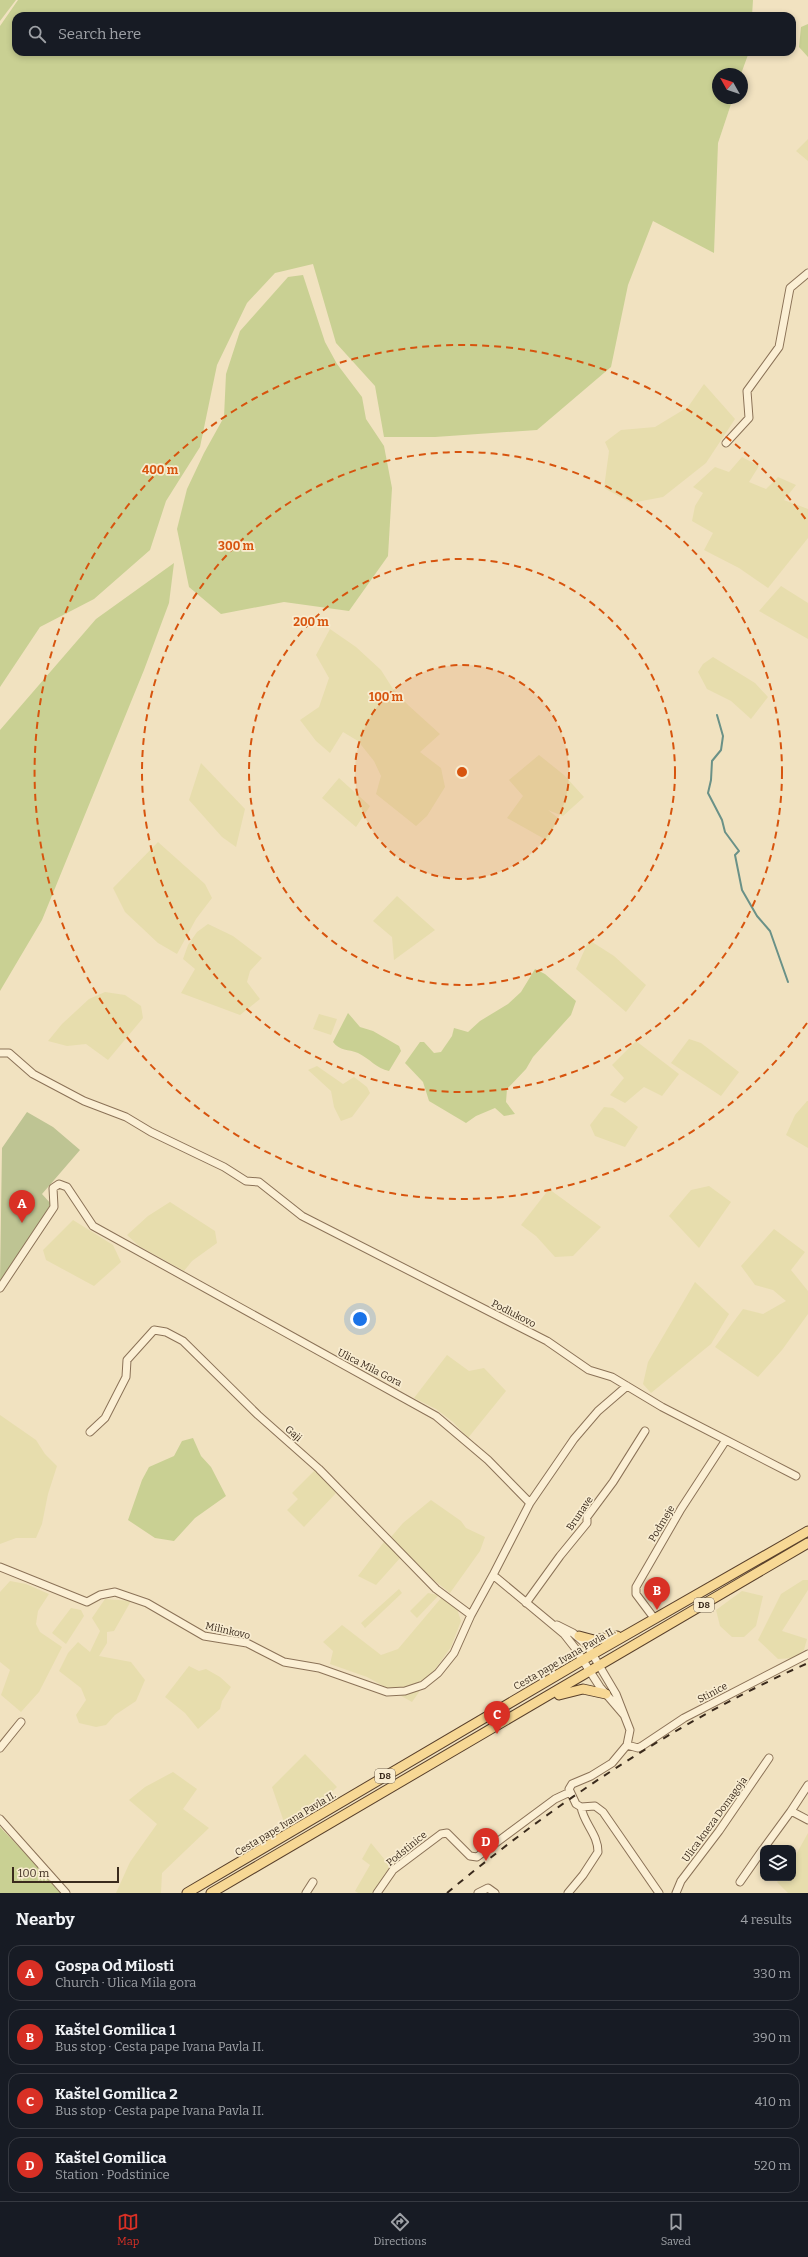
<!DOCTYPE html>
<meta charset="utf-8">
<style>
:root{--surface:#171b24;--page:#20242c;--text:#f1f3f6;--muted:#9ea1a6;--line:#363941;--accent:#d93025}
body{margin:0;font-family:Bitter,serif;background:var(--page);color:var(--text)}
.controls{position:absolute;right:12px;bottom:12px;display:grid;overflow:hidden;border-radius:8px;box-shadow:0 2px 6px #0003}
.controls button{width:36px;height:36px;display:grid;place-items:center;padding:0;border:0;border-bottom:1px solid var(--line);background:var(--surface);color:var(--text);font:20px sans-serif}
.compass{position:absolute;left:712px;top:68px;width:36px;height:36px;border-radius:50%;background:var(--surface);box-shadow:0 2px 6px #0003;rotate:310deg}
.scale{position:absolute;left:12px;bottom:10px;width:107px;box-sizing:border-box;padding-left:4px;border:2px solid #3a2a1c;border-top:0;font-size:11px;line-height:14px;white-space:nowrap;color:#3a2a1c;-webkit-text-stroke:3px #f8ecd0;paint-order:stroke}
.you{position:absolute;left:360px;top:1319px;width:14px;height:14px;margin:-10px;border:3px solid #fff;border-radius:50%;background:#1a73e8;box-shadow:0 0 0 6px #1a73e833}
.badge{display:grid;place-items:center;width:26px;height:26px;border-radius:50%;background:var(--accent);color:#fff;font-size:13px;font-weight:700}
.pin{position:absolute;translate:-50% -33px;filter:drop-shadow(0 1px 2px #0008)}
.pin::after{content:'';position:absolute;top:21px;width:14px;height:12px;background:inherit;clip-path:polygon(0 0,100% 0,50% 100%)}
.list{margin:0;padding:0;list-style:none}
h2{display:flex;justify-content:space-between;align-items:center;height:52px;margin:0;padding:0 16px;font-size:17px}
h2 small{font-size:13px;font-weight:400;color:var(--muted)}
.list li{display:grid;grid-template-columns:26px 1fr auto;gap:12px;align-items:center;box-sizing:border-box;height:56px;margin:0 8px 8px;padding:0 8px;border:1px solid var(--line);border-radius:12px}
.list b{display:block;font-size:15px;white-space:nowrap}
.list p{margin:0;font-size:13px;white-space:nowrap;color:var(--muted)}
.list em{font-size:13px;font-style:normal;color:var(--muted)}
.icon{flex:none;width:22px;height:22px;fill:none;stroke:currentColor;stroke-width:2;stroke-linecap:round;stroke-linejoin:round}
.map{position:relative;flex:none;width:808px;height:1893px;overflow:hidden}
.search{position:absolute;background:var(--surface);box-shadow:0 2px 6px #0003;left:12px;right:12px;top:12px;height:44px;display:flex;align-items:center;gap:10px;box-sizing:border-box;padding:0 14px;border-radius:12px;color:var(--muted);font-size:15px}
.sheet{height:308px;background:var(--surface)}
nav{display:flex;justify-content:space-around;align-items:center;box-sizing:border-box;height:56px;border-top:1px solid var(--line);background:var(--surface);font-size:11px;color:var(--muted)}
nav a{display:grid;justify-items:center;gap:2px}
nav .on{color:var(--accent)}
.map>svg:first-child{display:block}
</style>
<div class="map">
<svg width="808" height="1893" viewBox="0 0 808 1893">
<rect width="100%" height="100%" fill="#f1e2c0"/>
<path fill="#e7ddad" d="M808,139V161L796,151Z
M704,384L735,419L706,463L663,497L631,503L604,488L609,451L605,442L621,430L655,427L688,407Z
M742,457L759,466L749,482L766,489L778,477L796,485L784,500L808,509V538L768,588L739,568L704,550L713,533L692,521L695,506L703,493L693,487L715,467L729,472Z
M781,586L808,603V639L759,611Z
M330,629L356,647L381,670L393,689L408,705L440,734L420,752L441,768L445,787L427,816L416,826L376,794L381,776L374,761L358,741L343,732L330,753L316,741L300,720L319,707L329,678L316,655Z
M713,657L755,683L768,697L751,719L731,701L707,689L698,672L703,664Z
M539,755L564,775L584,797L563,816L548,810L558,818L548,841L507,818L523,796L509,780Z
M201,763L245,809L236,847L222,837L189,800Z
M339,778L370,806L356,827L322,798Z
M158,842L205,884L212,898L196,919L177,954L158,943L125,912L113,888Z
M397,896L435,930L394,960L392,937L373,921Z
M208,924L233,936L262,958L250,971L247,982L260,999L240,1015L181,993L195,969L183,959L188,945L197,932Z
M589,940L614,956L646,985L626,1012L576,969Z
M105,992L125,995L141,1006L143,1018L108,1060L86,1044L67,1046L48,1041L62,1024L89,999Z
M319,1014L337,1019L331,1035L313,1029Z
M689,1039L701,1043L739,1072L721,1096L671,1063Z
M636,1041L679,1074L662,1096L644,1087L625,1103L610,1095L624,1078L612,1065Z
M317,1066L343,1084L354,1077L367,1087L370,1093L352,1117L341,1121L334,1107L331,1091L308,1070Z
M807,1101H808V1148L786,1135L795,1115Z
M604,1107L613,1108L638,1127L625,1147L595,1136L590,1125Z
M709,1186L731,1202L699,1248L669,1216L691,1190Z
M549,1189L601,1227L573,1256L555,1257L536,1236L521,1225Z
M170,1202L215,1231L217,1243L192,1261L184,1271L139,1246L127,1235L148,1216Z
M73,1220L113,1245L121,1262L94,1286L46,1260L43,1250Z
M774,1229L805,1252L791,1270L808,1291V1314L782,1350L758,1377L715,1347L743,1309L763,1314L786,1301L773,1290L755,1285L741,1266Z
M695,1282L729,1314L711,1344L651,1393L643,1384L648,1362Z
M447,1355L469,1371L484,1368L506,1391L468,1438L453,1422L436,1409L414,1398Z
M0,1415L36,1440L45,1454L57,1466L48,1494L42,1524L36,1538H16L0,1544Z
M315,1470L336,1493L304,1527L287,1510L298,1499L292,1493Z
M431,1500L461,1521L466,1528L485,1537L480,1551L450,1593L430,1577L391,1537L403,1523Z
M384,1542L401,1557L376,1585L358,1576Z
M803,1580H808V1590L782,1631L807,1639L804,1650L794,1658L778,1659L758,1640L781,1594Z
M10,1581L26,1584L49,1594L38,1611L36,1624L40,1632L62,1647L39,1692L21,1712L1,1695L10,1670L0,1662V1592Z
M399,1589L402,1593L365,1628L361,1623Z
M742,1591L763,1596L756,1626L744,1637H732L720,1626L716,1610Z
M428,1593L439,1595L417,1618L410,1611Z
M442,1597L457,1609L461,1621L451,1647L412,1702L367,1677L330,1664L333,1651L323,1642L342,1625L381,1655L398,1649Z
M105,1599L131,1601L114,1631L107,1632V1643L99,1656L131,1662L145,1680L136,1701L115,1715L106,1725L96,1727L79,1723L76,1715L86,1700L81,1688L59,1671L68,1653L78,1642L90,1652L100,1631L92,1618Z
M71,1608L81,1610L84,1616L66,1644L52,1633Z
M189,1666L199,1671L206,1669L220,1677L231,1687L222,1701L220,1709L198,1729L185,1713L165,1697Z
M305,1754L337,1787L306,1816L284,1822L272,1787Z
M173,1772L197,1789L183,1809L209,1828L162,1873L161,1893H116L130,1862L157,1824L129,1800L145,1787Z
M808,1833V1893H788L777,1882L780,1878H793V1860Z
M371,1843L390,1866L373,1893H358L355,1891L370,1865L362,1859Z"/>
<path fill="#c9d093" d="M0,0H16L0,21Z
M18,0H753L752,16H16V52H749L741,74H718V98H733L718,143L714,253L653,221L628,285L611,367L537,430L435,437H384L375,386L336,343L313,264L275,273L247,303L217,365L200,447L166,501L150,550L94,599L40,627L0,687V26Z
M808,24V57L799,47L801,27Z
M303,275L325,342L337,364L362,397L366,419L384,446L392,488L388,556L349,611L284,602L221,614L189,587L177,529L187,489L204,453L224,417L226,374L240,331L288,277Z
M174,563L169,603L144,670L42,920L0,991V730L96,619Z
M535,969L545,974L576,1001L571,1015L533,1057L526,1069L507,1089L506,1102L515,1114L504,1116L495,1108L476,1116L466,1123L429,1101L423,1082L405,1063L420,1042H424L434,1053L441,1052L452,1036L454,1028L468,1032L480,1021L508,1004L521,992Z
M348,1013L360,1027L373,1031L399,1046L401,1051L389,1071C377,1069 369,1058 358,1053C348,1049 340,1051 333,1042Z
M193,1438L201,1456L211,1467L226,1496L195,1518L174,1541L155,1538L128,1520L142,1480L149,1467L174,1456L182,1441Z
M0,1827L63,1893H0Z"/>
<path fill="#bec493" d="M27,1112L53,1127L80,1150L42,1194L51,1204L0,1282L2,1148Z"/>
<g fill="none" stroke-linecap="round" stroke-linejoin="round">
<path stroke="#6a9187" stroke-width="2" d="M717,715L723,736L721,750L712,761L711,780L708,793L722,820L725,832L739,851L735,855L742,890L757,916L770,931L788,982"/>
<g stroke="#8b7257" stroke-width="9">
<path id="minor" d="M726,443L749,418L747,391L779,347L790,288L808,273
M0,1053H9L33,1074L84,1101L126,1117L151,1132L224,1167L246,1181L259,1182L302,1216L547,1341L589,1370L612,1377L662,1407L796,1476
M0,1288L54,1207L53,1188L59,1184L67,1187L93,1226L436,1416L488,1460L530,1503L493,1575L564,1634L575,1648L600,1687L624,1715
M90,1432L105,1418L126,1377L127,1360L154,1330L166,1332L183,1341L258,1415L319,1469L436,1589L471,1615L493,1575
M530,1503L574,1439L598,1411L627,1386
M0,1567L87,1602L100,1595L115,1592L147,1603L204,1636L247,1643L284,1662L319,1668L387,1692L405,1691L423,1685L438,1673L454,1653L471,1615
M526,1603L560,1556L587,1523V1517L613,1482L645,1431
M654,1618L636,1594V1587L681,1509L726,1440
M557,1625L573,1633L587,1645L616,1694L630,1730L627,1745L612,1763L591,1776L572,1784L569,1789L576,1804L581,1807L595,1806L603,1812L659,1893
M627,1745L638,1748L642,1746L684,1718L808,1654
M0,1748L21,1722
M791,1811L808,1785
M0,1819L66,1893
M764,1848L791,1811L808,1820
M740,1882L763,1849
M306,1893L313,1882
M377,1893L393,1870L441,1834L447,1833L470,1856L477,1857L555,1799L570,1792
M478,1893L488,1888L495,1893
M568,1893L583,1875L598,1852C598,1834 584,1824 581,1807
M676,1893L681,1881L719,1831L769,1758"/>
</g>
<g stroke="#59402b" stroke-width="11">
<path id="major" d="M579,1636L594,1640L617,1636
M559,1695L583,1689L606,1694
M187,1893L593,1654L808,1531
M211,1893L808,1543"/>
</g>
<use href="#minor" stroke="#fbefd4" stroke-width="7"/>
<use href="#major" stroke="#f7d895" stroke-width="9"/>
<path stroke="#3a2a1c" stroke-width="2" stroke-dasharray="7 7" stroke-linecap="butt" d="M447,1893C556,1802 678,1721 808,1663"/>
</g>
<circle cx="462" cy="772" r="107" fill="#d7540e" fill-opacity=".12"/>
<g fill="none" stroke="#d7540e" stroke-width="2" stroke-dasharray="7 5">
<circle cx="462" cy="772" r="107"/>
<circle cx="462" cy="772" r="213"/>
<circle cx="462" cy="772" r="320"/>
<path d="M807 1023A427 427 0 1 1 807 521"/>
</g>
<g text-anchor="middle" stroke-width="3.5" stroke-linejoin="round" paint-order="stroke">
<g fill="#f8ecd0" stroke="#736452" stroke-width="1">
<rect x="694" y="1598" width="20" height="14" rx="3"/>
<rect x="375" y="1769" width="20" height="14" rx="3"/>
</g>
<g font-size="9" font-weight="bold" fill="#3a2a1c">
<text x="704" y="1608">D8</text>
<text x="385" y="1779">D8</text>
</g>
<g font-size="10" fill="#3a2a1c" stroke="#f8ecd0">
<text transform="translate(514 1313) rotate(27)" y="4">Podlukovo</text>
<text transform="translate(370 1367) rotate(27)" y="4">Ulica Mila Gora</text>
<text transform="translate(294 1433) rotate(41)" y="4">Gaji</text>
<text transform="translate(579 1513) rotate(-56)" y="4">Brunave</text>
<text transform="translate(661 1523) rotate(-59)" y="4">Podmeje</text>
<text transform="translate(228 1630) rotate(13)" y="4">Milinkovo</text>
<text transform="translate(564 1658) rotate(-30)" y="4">Cesta pape Ivana Pavla II.</text>
<text transform="translate(712 1692) rotate(-28)" y="4">Stinice</text>
<text transform="translate(714 1819) rotate(-54)" y="4">Ulica kneza Domagoja</text>
<text transform="translate(285 1823) rotate(-31)" y="4">Cesta pape Ivana Pavla II.</text>
<text transform="translate(406 1848) rotate(-39)" y="4">Podstinice</text>
</g>
</g>
<circle cx="462" cy="772" r="6" fill="#d7540e" stroke="#f8ecd0" stroke-width="2"/>
<g font-size="12" text-anchor="middle" font-weight="bold" fill="#d7540e" stroke="#f8ecd0" stroke-width="3.5" stroke-linejoin="round" paint-order="stroke">
<text x="160" y="474">400 m</text>
<text x="236" y="550">300 m</text>
<text x="311" y="626">200 m</text>
<text x="386" y="701">100 m</text>
</g>
</svg>
<div class="controls">
<button><svg class="icon" aria-label="layers" viewBox="0 0 24 24"><path d="M12 4l9 5-9 5-9-5zM3 14l9 5 9-5"/></svg></button>
</div>
<svg class="compass" viewBox="-18 -18 36 36"><path d="M0-13l5 13h-10z" fill="#e53935"/><path d="M0 13l5-13h-10z" fill="#9ea1a6"/></svg>
<div class="scale">100 m</div>
<div class="you"></div>
<div class="pin badge" style="left:22px;top:1223px">A</div>
<div class="pin badge" style="left:657px;top:1610px">B</div>
<div class="pin badge" style="left:497px;top:1734px">C</div>
<div class="pin badge" style="left:486px;top:1861px">D</div>
<div class="search"><svg class="icon" aria-label="search" viewBox="0 0 24 24"><circle cx="10" cy="10" r="6"/><path d="M15 15l6 6"/></svg>Search here</div>
</div>
<section class="sheet">
<h2>Nearby<small>4 results</small></h2>
<ul class="list">
<li><span class="badge">A</span><div><b>Gospa Od Milosti</b><p>Church · Ulica Mila gora</p></div><em>330 m</em></li>
<li><span class="badge">B</span><div><b>Kaštel Gomilica 1</b><p>Bus stop · Cesta pape Ivana Pavla II.</p></div><em>390 m</em></li>
<li><span class="badge">C</span><div><b>Kaštel Gomilica 2</b><p>Bus stop · Cesta pape Ivana Pavla II.</p></div><em>410 m</em></li>
<li><span class="badge">D</span><div><b>Kaštel Gomilica</b><p>Station · Podstinice</p></div><em>520 m</em></li>
</ul>
</section>
<nav>
<a class="on"><svg class="icon" aria-label="map" viewBox="0 0 24 24"><path d="M3 6l6-2 6 2 6-2v14l-6 2-6-2-6 2zM9 4v14M15 6v14"/></svg>Map</a>
<a><svg class="icon" aria-label="directions" viewBox="0 0 24 24"><path d="M12 3l9 9-9 9-9-9zM9 14v-3h6M13 9l2 2-2 2"/></svg>Directions</a>
<a><svg class="icon" aria-label="saved" viewBox="0 0 24 24"><path d="M7 4h10v16l-5-4-5 4z"/></svg>Saved</a>
</nav>
